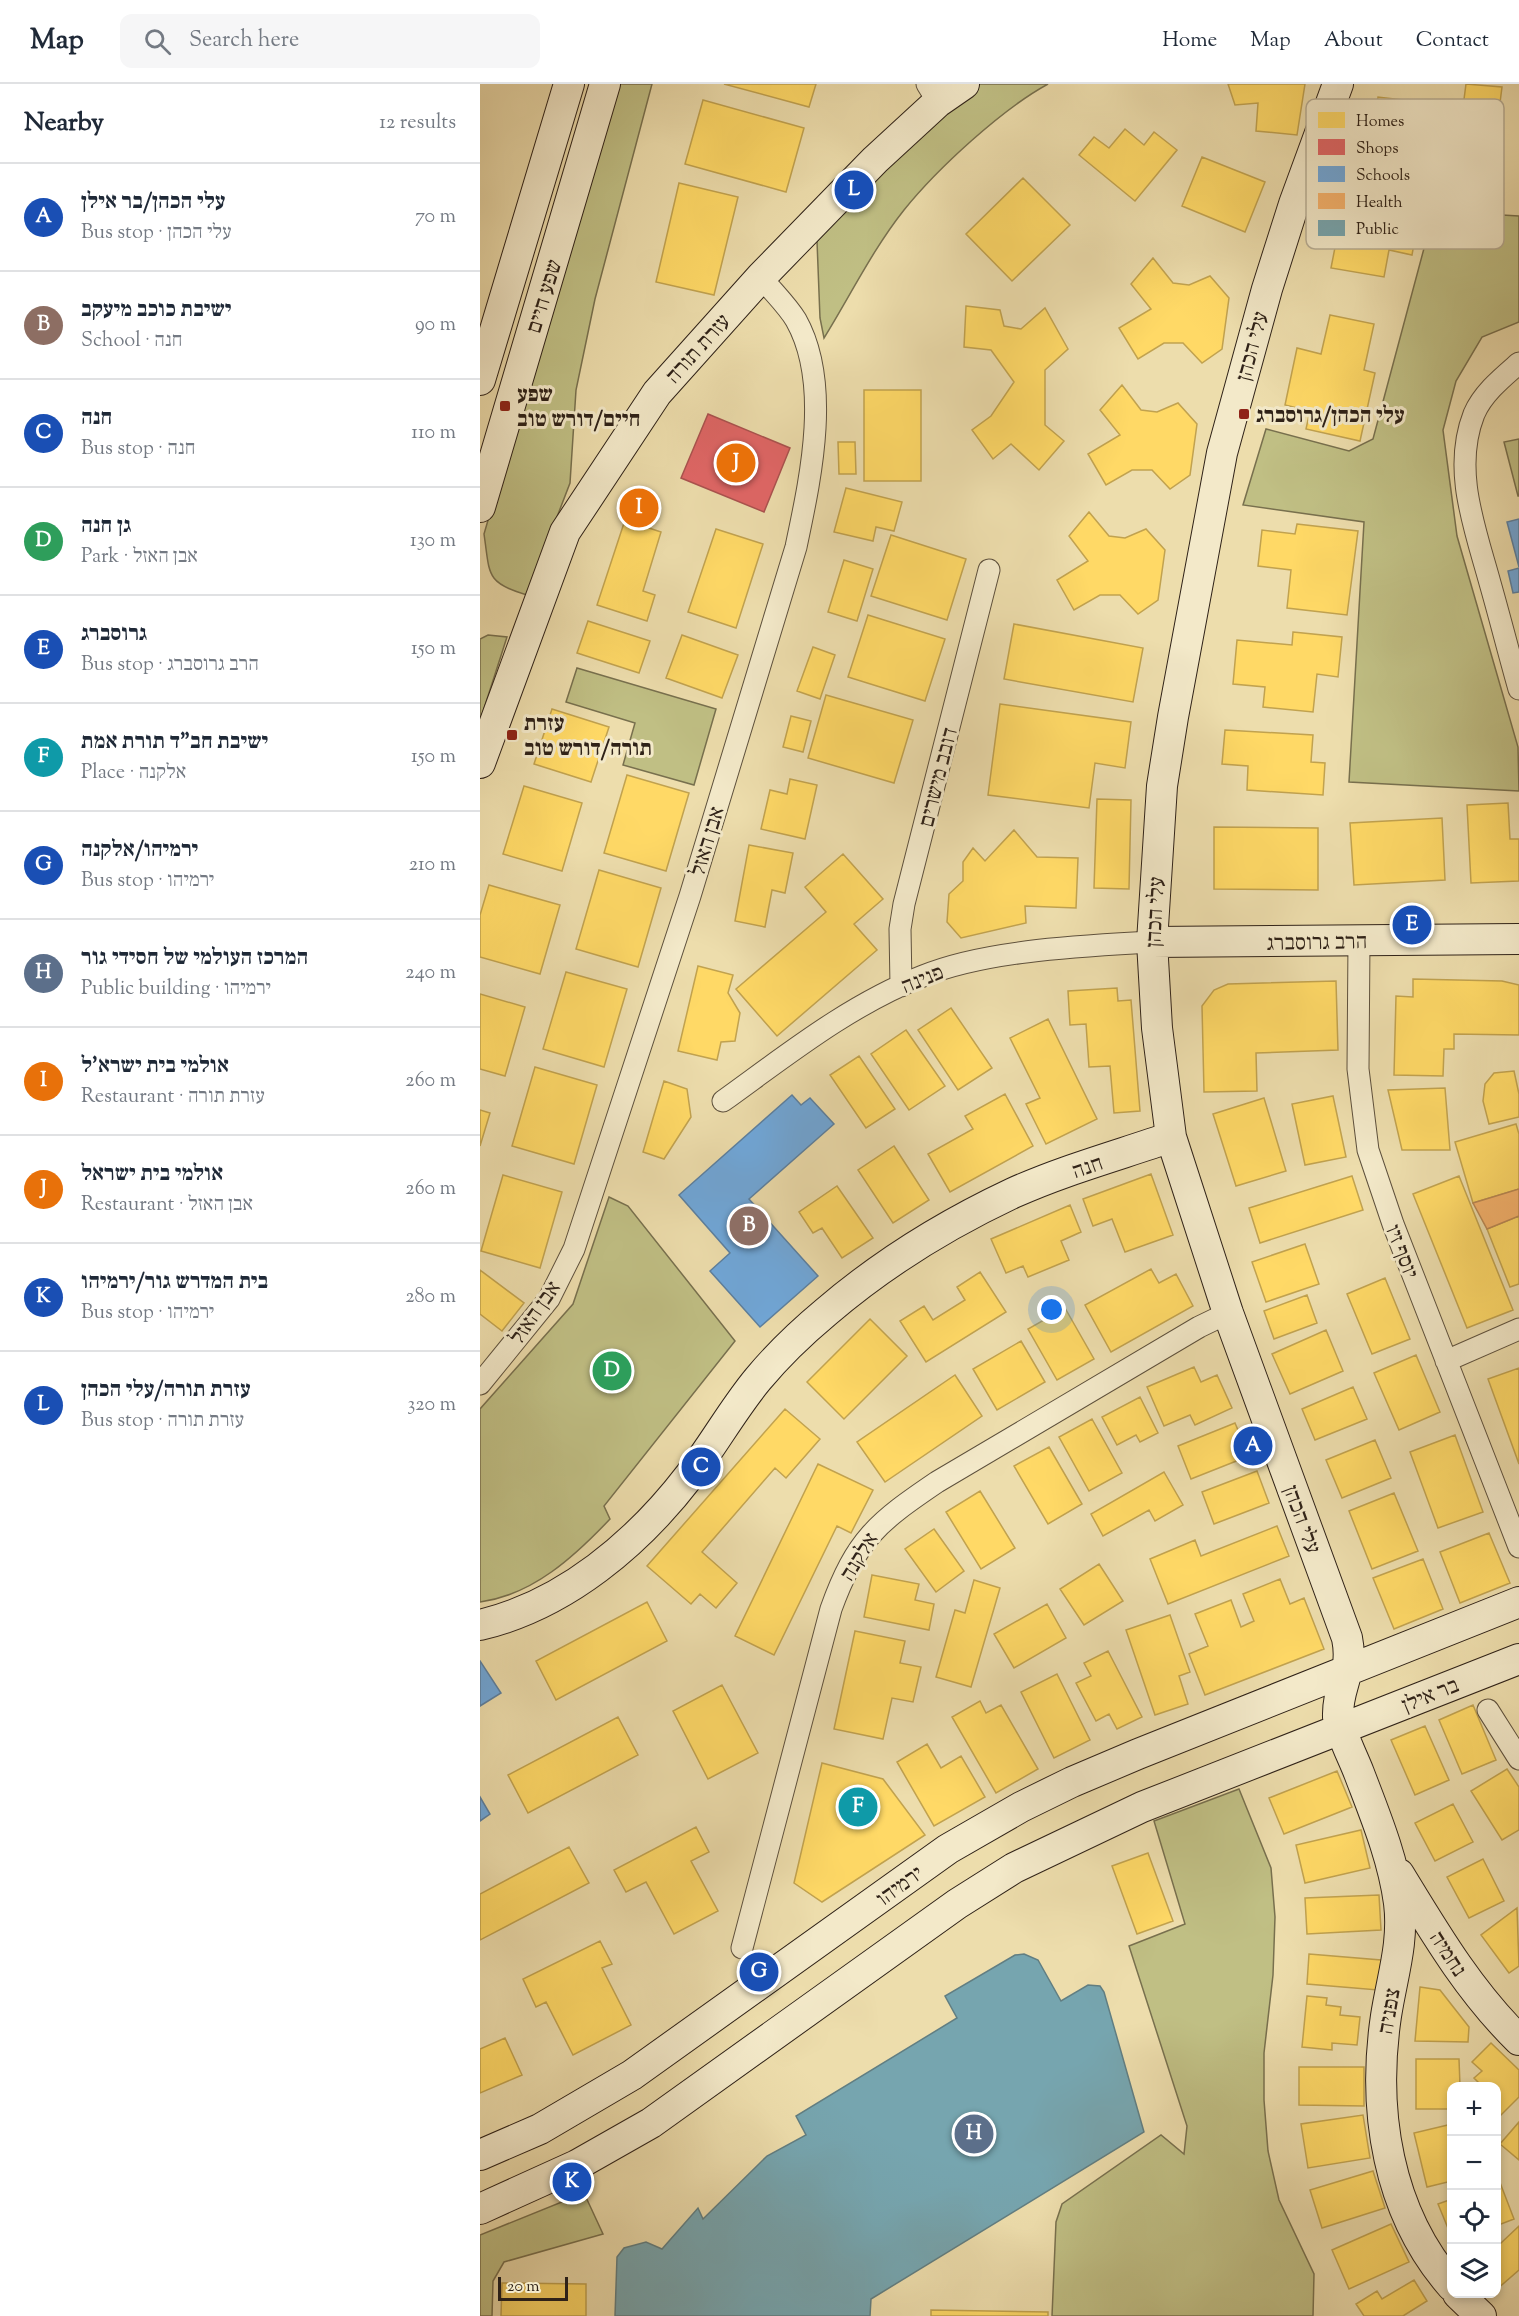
<!DOCTYPE html>
<meta charset="utf-8">
<style>
:root{--surface:#fff;--page:#f6f6f7;--text:#1f2937;--muted:#747a83;--line:#e0e1e3;--accent:#ea580c}
body{margin:0;font-family:"Sorts Mill Goudy","Frank Ruhl Libre",serif;background:var(--page);color:var(--text)}
.controls{position:absolute;right:18px;bottom:18px;display:grid;overflow:hidden;border-radius:12px;box-shadow:0 3px 9px #0003}
.controls button{width:54px;height:54px;display:grid;place-items:center;padding:0;border:0;border-bottom:2px solid var(--line);background:var(--surface);color:var(--text);font:30px sans-serif}
.scale{position:absolute;left:18px;bottom:15px;width:70px;box-sizing:border-box;padding-left:6px;border:3px solid #2f2218;border-top:0;font-size:16px;line-height:21px;white-space:nowrap;color:#2f2218;-webkit-text-stroke:4px #f3e9c9;paint-order:stroke}
.you{position:absolute;left:572px;top:1226px;width:21px;height:21px;margin:-15px;border:4px solid #fff;border-radius:50%;background:#1a73e8;box-shadow:0 0 0 9px #1a73e833}
.badge{display:grid;place-items:center;width:39px;height:39px;border-radius:50%;background:var(--accent);color:#fff;font-size:20px;font-weight:700}
.pin{position:absolute;translate:-50% -50%;border:3px solid #fff;box-shadow:0 2px 6px #0006}
.list{margin:0;padding:0;list-style:none}
h2{display:flex;justify-content:space-between;align-items:center;height:78px;margin:0;padding:0 24px;font-size:26px}
h2 small{font-size:20px;font-weight:400;color:var(--muted)}
.list li{display:grid;grid-template-columns:39px 1fr auto;gap:18px;align-items:center;box-sizing:border-box;height:108px;padding:0 24px;border-top:2px solid var(--line)}
.list b{display:block;font-size:22px;white-space:nowrap}
.list p{margin:0;font-size:20px;white-space:nowrap;color:var(--muted)}
.list em{font-size:20px;font-style:normal;color:var(--muted)}
.icon{flex:none;width:33px;height:33px;fill:none;stroke:currentColor;stroke-width:2;stroke-linecap:round;stroke-linejoin:round}
.map{position:relative;flex:none;width:1039px;height:2232px;overflow:hidden}
header{display:flex;align-items:center;gap:36px;box-sizing:border-box;height:84px;padding:0 30px;background:var(--surface);border-bottom:2px solid var(--line)}
header strong{font-size:28px}
nav{display:flex;gap:33px;margin-inline-start:auto;font-size:21px}
.search{width:420px;height:54px;background:var(--page);display:flex;align-items:center;gap:15px;box-sizing:border-box;padding:0 21px;border-radius:12px;color:var(--muted);font-size:22px}
main{display:flex}
aside{flex:1;background:var(--surface)}
.map>svg:first-child{display:block}
</style>
<header>
<strong>Map</strong>
<div class="search"><svg class="icon" aria-label="search" viewBox="0 0 24 24"><circle cx="10" cy="10" r="6"/><path d="M15 15l6 6"/></svg>Search here</div>
<nav><a>Home</a><a>Map</a><a>About</a><a>Contact</a></nav>
</header>
<main>
<aside>
<h2>Nearby<small>12 results</small></h2>
<ul class="list">
<li><span class="badge" style="background:#1a4fb4">A</span><div><b>עלי הכהן/בר אילן</b><p>Bus stop · עלי הכהן</p></div><em>70 m</em></li>
<li><span class="badge" style="background:#8d6e63">B</span><div><b>ישיבת כוכב מיעקב</b><p>School · חנה</p></div><em>90 m</em></li>
<li><span class="badge" style="background:#1a4fb4">C</span><div><b>חנה</b><p>Bus stop · חנה</p></div><em>110 m</em></li>
<li><span class="badge" style="background:#2e9e5b">D</span><div><b>גן חנה</b><p>Park · אבן האזל</p></div><em>130 m</em></li>
<li><span class="badge" style="background:#1a4fb4">E</span><div><b>גרוסברג</b><p>Bus stop · הרב גרוסברג</p></div><em>150 m</em></li>
<li><span class="badge" style="background:#0f9aa8">F</span><div><b>ישיבת חב&quot;ד תורת אמת</b><p>Place · אלקנה</p></div><em>150 m</em></li>
<li><span class="badge" style="background:#1a4fb4">G</span><div><b>ירמיהו/אלקנה</b><p>Bus stop · ירמיהו</p></div><em>210 m</em></li>
<li><span class="badge" style="background:#5c6f8a">H</span><div><b>המרכז העולמי של חסידי גור</b><p>Public building · ירמיהו</p></div><em>240 m</em></li>
<li><span class="badge" style="background:#e8710a">I</span><div><b>אולמי בית ישרא'ל</b><p>Restaurant · עזרת תורה</p></div><em>260 m</em></li>
<li><span class="badge" style="background:#e8710a">J</span><div><b>אולמי בית ישראל</b><p>Restaurant · אבן האזל</p></div><em>260 m</em></li>
<li><span class="badge" style="background:#1a4fb4">K</span><div><b>בית המדרש גור/ירמיהו</b><p>Bus stop · ירמיהו</p></div><em>280 m</em></li>
<li><span class="badge" style="background:#1a4fb4">L</span><div><b>עזרת תורה/עלי הכהן</b><p>Bus stop · עזרת תורה</p></div><em>320 m</em></li>
</ul>
</aside>
<div class="map">
<svg width="1039" height="2232" viewBox="0 0 1039 2232">
<rect width="100%" height="100%" fill="#edddac"/>
<filter id="stains"><feTurbulence type="fractalNoise" baseFrequency=".00333" numOctaves="4"/><feColorMatrix values="0 0 0 0 .2 0 0 0 0 .09 0 0 0 0 .02 0 0 0 .5 -.17"/></filter>
<radialGradient id="worn" r=".72"><stop offset=".6" stop-color="#630" stop-opacity="0"/><stop offset="1" stop-color="#630" stop-opacity=".3"/></radialGradient>
<path fill="#c0bf84" stroke="#78704e" stroke-width="1.5" d="M135,0H172L115,215L96,306L90,399L47,511C5,499 10,490 4,450Z
M499,0H568C522,25 457,85 424,126C393,165 370,212 344,254L340,234L337,157L399,88Z
M954,127L1039,132V238L1002,253L976,297L963,346L977,452L1038,663L1039,707L869,698L884,438L763,421L786,345L869,367L893,355Z
M1039,355V412H1038L1024,358Z
M8,551L27,553L0,637V555Z
M97,584L236,625L214,701L143,681L155,639L86,618Z
M129,1113L148,1122L255,1257L124,1422L130,1435C95,1472 53,1511 0,1518V1325L93,1220Z
M759,1705L791,1784L795,1833L793,1891L784,1969V2016L788,2067L799,2116L834,2190L833,2232H572L576,2138L582,2120L681,2051L704,2070L707,2042L649,1862L705,1840L674,1737Z
M104,2109L123,2150L24,2178L13,2197L12,2232H0V2151Z"/>
<path fill="#ffd966" stroke="#c1a24f" stroke-width="1.5" d="M244,0H336L329,23Z
M748,0H825L817,51L776,47L778,19L755,21Z
M986,0L1022,3L1010,98L967,93L970,70L947,67L944,95L878,87L884,44L894,45L898,13L983,23Z
M223,16L324,44L306,108L205,80Z
M645,45L664,61L674,48L697,66L655,117L599,71L614,53L629,64Z
M722,73L785,98L765,148L702,122Z
M543,94L590,141L532,197L486,150Z
M199,99L258,113L234,211L176,198Z
M866,107L941,121L932,171L909,166L904,193L851,184Z
M673,174L693,199L709,201L730,192L749,214L742,265L722,279L703,259H684L658,275L639,244L671,225L651,200Z
M486,222L520,226L524,242L541,245L565,224L588,265L565,286V341L584,357L559,386L531,360L513,375L492,346L511,332L534,298L511,266L484,263Z
M850,231L894,240L884,286L895,289L880,357L826,345L830,327L805,321L817,264L841,270Z
M642,301L661,326L677,328L698,319L717,340L710,391L690,405L672,386H652L626,401L608,370L640,351L620,326Z
M384,306H441V397H384Z
M358,358H375L376,390H359Z
M366,404L422,418L414,447L396,443L393,457L354,448Z
M609,428L629,452L645,454L666,445L685,466L678,516L658,530L640,511H620L594,526L577,496L608,477L589,452Z
M145,436L181,448L163,507L175,511L167,537L117,521Z
M817,440L878,447L867,531L807,524L811,486L778,482L782,446L815,450Z
M236,445L283,460L256,544L208,528Z
M411,451L486,475L467,536L391,512Z
M364,476L393,485L377,537L348,528Z
M388,531L465,555L445,617L368,593Z
M108,537L170,557L159,589L97,569Z
M534,540L663,564L653,618L524,595Z
M813,548L862,553L858,593L837,590L833,628L783,623L785,603L753,600L757,556L812,561Z
M202,551L258,571L242,614L186,594Z
M333,563L355,571L340,615L317,607Z
M346,611L433,636L414,699L328,674Z
M520,620L651,638L645,684L615,679L609,724L508,711Z
M72,625L129,643L111,698L54,680Z
M311,632L331,637L323,668L303,663Z
M745,646L833,651L831,678L845,679L843,711L767,706L768,682L742,680Z
M147,691L209,709L186,787L124,769Z
M310,695L337,701L325,755L281,745L290,706L307,710Z
M44,702L102,719L82,787L23,770Z
M617,715L651,716L649,805L614,804Z
M1028,719L1030,755H1039V797L991,799L987,721Z
M962,734L965,796L874,801L870,739Z
M734,743L838,744V806L734,805Z
M534,746L557,773L598,774L596,824L545,822L546,839L481,854L467,838L469,810L483,797V778L493,764L505,777Z
M269,761L313,769L305,809L292,806L285,843L255,837Z
M363,770L403,815L374,840L397,866L297,952L256,905L346,828L325,803Z
M119,786L181,804L158,883L96,865Z
M9,801L80,821L60,890L0,873V831Z
M218,882L253,891L248,909L260,929L255,957L241,958L237,976L198,967Z
M86,888L147,905L124,983L63,965Z
M933,895L1022,897L1039,901V951L974,950V965H964L963,992L914,991L916,912L933,913Z
M856,897L858,966L776,969L777,1007L724,1008L722,922L734,906L748,900Z
M637,904L638,917L651,916L660,1027L634,1029L630,982L609,983L606,940L590,941L588,907Z
M0,910L45,923L25,992L0,985Z
M471,924L512,984L478,1006L438,946Z
M568,935L617,1035L566,1060L546,1020L560,1014L530,954Z
M426,946L465,1002L429,1026L391,970Z
M379,972L415,1025L386,1044L350,991Z
M55,983L117,1001L94,1080L32,1062Z
M1034,987L1039,1010V1033L1009,1040L1003,1017L1005,1000L1014,989Z
M184,997L207,1005L211,1033L184,1075L163,1068Z
M965,1004L970,1066H922L908,1006Z
M525,1010L553,1062L470,1108L448,1070L493,1045L485,1032Z
M853,1012L866,1073L825,1081L812,1020Z
M784,1014L806,1087L756,1102L733,1030Z
M0,1026L10,1029L0,1062Z
M1036,1040L1039,1050V1105L993,1119L975,1058Z
M414,1062L449,1116L413,1139L378,1086Z
M671,1090L693,1151L645,1168L632,1135L613,1142L603,1115Z
M23,1091L82,1108L60,1184L1,1167Z
M872,1092L883,1126L780,1159L769,1124Z
M979,1092L1033,1226L987,1244L933,1110Z
M357,1102L393,1154L362,1174L342,1144L333,1149L319,1128Z
M590,1121L601,1148L581,1157L589,1176L548,1193L543,1182L526,1189L511,1155Z
M1039,1132V1200L1030,1203L1007,1145Z
M825,1160L839,1200L786,1218L772,1178Z
M671,1185L679,1199L696,1190L713,1222L631,1268L605,1221Z
M0,1186L44,1219L22,1247L0,1230Z
M500,1188L526,1228L446,1278L420,1237L444,1222L453,1236L485,1216L477,1203Z
M905,1194L930,1255L892,1270L867,1210Z
M827,1211L837,1239L794,1255L784,1227Z
M585,1224L614,1275L577,1296L548,1245Z
M390,1235L427,1272L364,1335L327,1298Z
M846,1246L863,1287L810,1310L792,1270Z
M541,1257L565,1298L517,1326L493,1285Z
M936,1271L960,1328L919,1346L894,1289Z
M714,1283L721,1298L737,1291L752,1324L715,1341L710,1331L684,1342L667,1303Z
M1039,1284V1380L1008,1295Z
M475,1291L502,1332L405,1398L377,1358Z
M873,1303L887,1335L835,1356L822,1325Z
M660,1313L678,1349L660,1358L656,1351L637,1361L622,1333Z
M305,1325L340,1355L306,1394L295,1384L222,1468L257,1499L236,1524L220,1510L211,1520L167,1482Z
M612,1335L642,1389L609,1407L579,1353Z
M755,1339L769,1372L711,1395L698,1362Z
M975,1351L1003,1428L958,1444L930,1368Z
M895,1356L911,1394L862,1414L846,1376Z
M569,1363L602,1420L568,1440L534,1382Z
M338,1380L393,1406L371,1449L357,1442L294,1571L255,1552Z
M777,1387L789,1419L734,1440L722,1408Z
M684,1388L703,1421L675,1437L669,1426L623,1452L611,1430Z
M500,1407L535,1464L501,1485L466,1428Z
M914,1409L938,1467L892,1485L869,1427Z
M797,1442L809,1472L688,1520L670,1475L715,1456L721,1472Z
M454,1445L484,1487L456,1508L425,1465Z
M1009,1449L1030,1499L980,1519L960,1468Z
M943,1475L963,1525L914,1545L893,1494Z
M619,1480L643,1517L604,1541L580,1505Z
M392,1491L439,1500L435,1516L454,1520L449,1546L384,1533Z
M800,1495L810,1520L824,1514L844,1565L725,1611L709,1570L728,1562L715,1530L751,1516L761,1543L774,1537L763,1510Z
M494,1496L520,1504L491,1603L456,1593L475,1526L485,1529Z
M167,1518L187,1557L76,1616L56,1577Z
M567,1520L586,1554L534,1584L514,1550Z
M690,1531L710,1588L699,1592L708,1620L675,1631L646,1546Z
M375,1547L425,1557L420,1579L441,1583L433,1618L412,1614L403,1655L354,1645Z
M628,1567L662,1633L637,1645L629,1630L616,1637L596,1599L611,1592L604,1579Z
M577,1590L610,1656L574,1674L541,1608Z
M242,1601L278,1669L228,1695L193,1627Z
M500,1617L506,1629L521,1621L558,1685L516,1709L472,1633Z
M993,1621L1016,1676L982,1690L959,1636Z
M138,1633L158,1671L48,1729L28,1691Z
M945,1642L969,1696L935,1711L911,1656Z
M447,1660L461,1684L481,1672L505,1713L454,1742L417,1678Z
M342,1679L403,1695L445,1751L342,1818L314,1799Z
M1027,1685L1039,1703V1746L1022,1756L991,1707Z
M857,1687L872,1723L804,1750L789,1714Z
M973,1720L993,1758L955,1777L935,1739Z
M216,1743L229,1768L211,1777L238,1827L194,1850L166,1798L146,1808L134,1786Z
M881,1746L890,1784L825,1799L816,1761Z
M89,1763L109,1799L0,1856V1810Z
M668,1769L693,1837L657,1850L632,1782Z
M1003,1775L1024,1817L989,1834L967,1793Z
M899,1811L901,1846L827,1850L825,1814Z
M1037,1824L1039,1882L1029,1889L1001,1851Z
M120,1857L132,1880L122,1884L151,1941L93,1971L66,1918L56,1923L43,1895Z
M829,1870L901,1876L898,1906L827,1900Z
M940,1903L960,1906L989,1943L988,1958L935,1957Z
M827,1912L847,1914L846,1921L861,1923L860,1931L880,1933L877,1961L852,1959V1966L822,1963Z
M25,1954L42,1991L0,2009V1965Z
M1011,1959L1039,1986V2013L1016,2036V2002H999L1001,2001L994,1994L1002,1987L992,1978Z
M936,1975H979L980,2002H972V2025H936Z
M819,1983H884V2022L819,2021Z
M883,2031L890,2074L828,2084L821,2040Z
M1039,2038V2076L1020,2060Z
M972,2040V2097L947,2103L934,2049Z
M893,2087L905,2124L842,2144L830,2106Z
M1019,2096L1034,2135L1016,2142V2098Z
M972,2115V2154L958,2120Z
M911,2140L929,2178L869,2205L852,2166Z
M1039,2142V2186L1016,2206V2154L1021,2159Z
M934,2196L947,2217L923,2232H884L876,2220L897,2207L902,2215Z
M22,2199L106,2200V2232H21Z
M451,2226L568,2228V2232H451Z"/>
<path fill="#e06666" stroke="#ab524f" stroke-width="1.5" d="M228,330L310,364L284,428L201,394Z"/>
<path fill="#6fa8dc" stroke="#5c80a1" stroke-width="1.5" d="M1039,435V483L1027,438Z
M1039,484V508L1033,509L1028,487Z
M312,1011L321,1021L330,1014L354,1040L269,1115L338,1192L280,1243L230,1187L250,1169L199,1111Z
M0,1577L21,1609L0,1622Z
M0,1713L10,1730L0,1737Z"/>
<path fill="#f6b26b" stroke="#ba8752" stroke-width="1.5" d="M1039,1105V1132L1007,1145L993,1119Z"/>
<path fill="#76a5af" stroke="#617e82" stroke-width="1.5" d="M544,1870L558,1876L581,1917L608,1901L620,1902L624,1908L664,2048L391,2215L390,2232H135L137,2173L144,2164L166,2158L182,2165L218,2124L223,2135L287,2072L326,2051L316,2032L477,1934L465,1912L535,1871Z"/>
<g fill="none" stroke-linecap="round" stroke-linejoin="round">
<g stroke="#5e513d" stroke-width="23">
<path id="street" d="M447,0L458,18
M1039,279C1023,293 1003,309 994,330C972,386 995,444 1010,499C1020,534 1029,570 1039,605
M879,857L878,985L888,1066L913,1140L1039,1463
M421,902L420,845L424,820L509,486
M243,1017C307,971 369,921 443,892C506,866 604,862 672,858
M966,1277L1039,1245
M0,1300L69,1215L94,1165L210,812L316,463C330,396 352,300 316,236C307,221 292,207 281,193
M1008,1626L1039,1675
M262,1864L351,1525C376,1455 398,1438 457,1398L719,1243L748,1229"/>
</g>
<g stroke="#2f2218" stroke-width="32">
<path id="secondary" d="M858,0L814,120L787,205L742,369L693,633L682,702L672,858L677,944L691,1053L748,1229L867,1554C874,1589 857,1602 858,1633C862,1653 872,1671 879,1689C895,1731 913,1774 919,1819C924,1859 912,1893 906,1932C892,2026 907,2128 972,2202
M0,296L89,0
M0,423L125,0
M0,679L85,448L177,309L281,193L395,76L458,18L484,0
M672,858L1039,855
M0,1541C85,1521 158,1459 210,1391C234,1360 253,1325 278,1295C298,1271 322,1248 346,1228C402,1180 467,1140 533,1109C584,1086 639,1071 691,1053
M919,1790C955,1849 989,1907 1039,1956
M0,2071L60,2045L152,1991L468,1765L541,1723L592,1698L658,1670L1039,1518
M0,2125L97,2081L171,2039L477,1820L534,1784L662,1723L1039,1575
M978,2210L1001,2232"/>
</g>
<use href="#street" stroke="#f3e9c9" stroke-width="21"/>
<use href="#secondary" stroke="#f3e9c9" stroke-width="30"/>
</g>
<g fill="#8f2418" stroke="#f3e9c9" stroke-width="2">
<rect x="19" y="316" width="12" height="12" rx="3"/>
<rect x="758" y="324" width="12" height="12" rx="3"/>
<rect x="26" y="645" width="12" height="12" rx="3"/>
</g>
<g text-anchor="middle" stroke-width="6" stroke-linejoin="round" paint-order="stroke">
<g font-size="22" fill="#2f2218" stroke="#f3e9c9">
<text transform="translate(63 212) rotate(-73)" y="8">שפע חיים</text>
<text transform="translate(771 262) rotate(-75)" y="8">עלי הכהן</text>
<text transform="translate(217 264) rotate(-48)" y="8">עזרת תורה</text>
<text transform="translate(457 693) rotate(-76)" y="8">דובב מישרים</text>
<text transform="translate(226 757) rotate(-73)" y="8">אבן האזל</text>
<text transform="translate(674 828) rotate(-87)" y="8">עלי הכהן</text>
<text transform="translate(837 857) rotate(-1)" y="8">הרב גרוסברג</text>
<text transform="translate(442 894) rotate(-22)" y="8">פנינה</text>
<text transform="translate(607 1082) rotate(-19)" y="8">חנה</text>
<text transform="translate(923 1167) rotate(69)" y="8">יוסף זיו</text>
<text transform="translate(54 1228) rotate(-55)" y="8">אבן האזל</text>
<text transform="translate(823 1435) rotate(70)" y="8">עלי הכהן</text>
<text transform="translate(378 1472) rotate(-58)" y="8">אלקנה</text>
<text transform="translate(950 1610) rotate(-22)" y="8">בר אילן</text>
<text transform="translate(419 1801) rotate(-36)" y="8">ירמיהו</text>
<text transform="translate(969 1869) rotate(57)" y="8">נחמיה</text>
<text transform="translate(908 1927) rotate(-80)" y="8">צפניה</text>
</g>
<g font-size="22" font-weight="bold" fill="#2f2218" stroke="#f3e9c9" text-anchor="start">
<text x="37" y="317">שפע<tspan x="37" dy="25">חיים/דורש טוב</tspan></text>
<text x="776" y="338">עלי הכהן/גרוסברג</text>
<text x="44" y="646">עזרת<tspan x="44" dy="25">תורה/דורש טוב</tspan></text>
</g>
</g>
<rect x="826" y="15" width="198" height="150" rx="9" fill="#f3e9c9" stroke="#b8ad94" stroke-width="1.5"/>
<rect x="838" y="28" width="27" height="16" fill="#ffd966"/>
<rect x="838" y="55" width="27" height="16" fill="#e06666"/>
<rect x="838" y="82" width="27" height="16" fill="#6fa8dc"/>
<rect x="838" y="109" width="27" height="16" fill="#f6b26b"/>
<rect x="838" y="136" width="27" height="16" fill="#76a5af"/>
<g font-size="16" fill="#2f2218">
<text x="876" y="42">Homes</text>
<text x="876" y="69">Shops</text>
<text x="876" y="96">Schools</text>
<text x="876" y="123">Health</text>
<text x="876" y="150">Public</text>
</g>
<rect width="100%" height="100%" filter="url(#stains)"/>
<rect width="100%" height="100%" fill="url(#worn)"/>
</svg>
<div class="controls">
<button>+</button>
<button>−</button>
<button><svg class="icon" aria-label="locate" viewBox="0 0 24 24"><circle cx="12" cy="12" r="6"/><path d="M12 2v4M12 18v4M2 12h4M18 12h4"/></svg></button>
<button><svg class="icon" aria-label="layers" viewBox="0 0 24 24"><path d="M12 4l9 5-9 5-9-5zM3 14l9 5 9-5"/></svg></button>
</div>
<div class="scale">20 m</div>
<div class="you"></div>
<div class="pin badge" style="left:773px;top:1362px;background:#1a4fb4">A</div>
<div class="pin badge" style="left:269px;top:1142px;background:#8d6e63">B</div>
<div class="pin badge" style="left:221px;top:1383px;background:#1a4fb4">C</div>
<div class="pin badge" style="left:132px;top:1287px;background:#2e9e5b">D</div>
<div class="pin badge" style="left:932px;top:841px;background:#1a4fb4">E</div>
<div class="pin badge" style="left:378px;top:1723px;background:#0f9aa8">F</div>
<div class="pin badge" style="left:279px;top:1888px;background:#1a4fb4">G</div>
<div class="pin badge" style="left:494px;top:2050px;background:#5c6f8a">H</div>
<div class="pin badge" style="left:159px;top:424px;background:#e8710a">I</div>
<div class="pin badge" style="left:256px;top:379px;background:#e8710a">J</div>
<div class="pin badge" style="left:92px;top:2098px;background:#1a4fb4">K</div>
<div class="pin badge" style="left:374px;top:106px;background:#1a4fb4">L</div>
</div>
</main>
